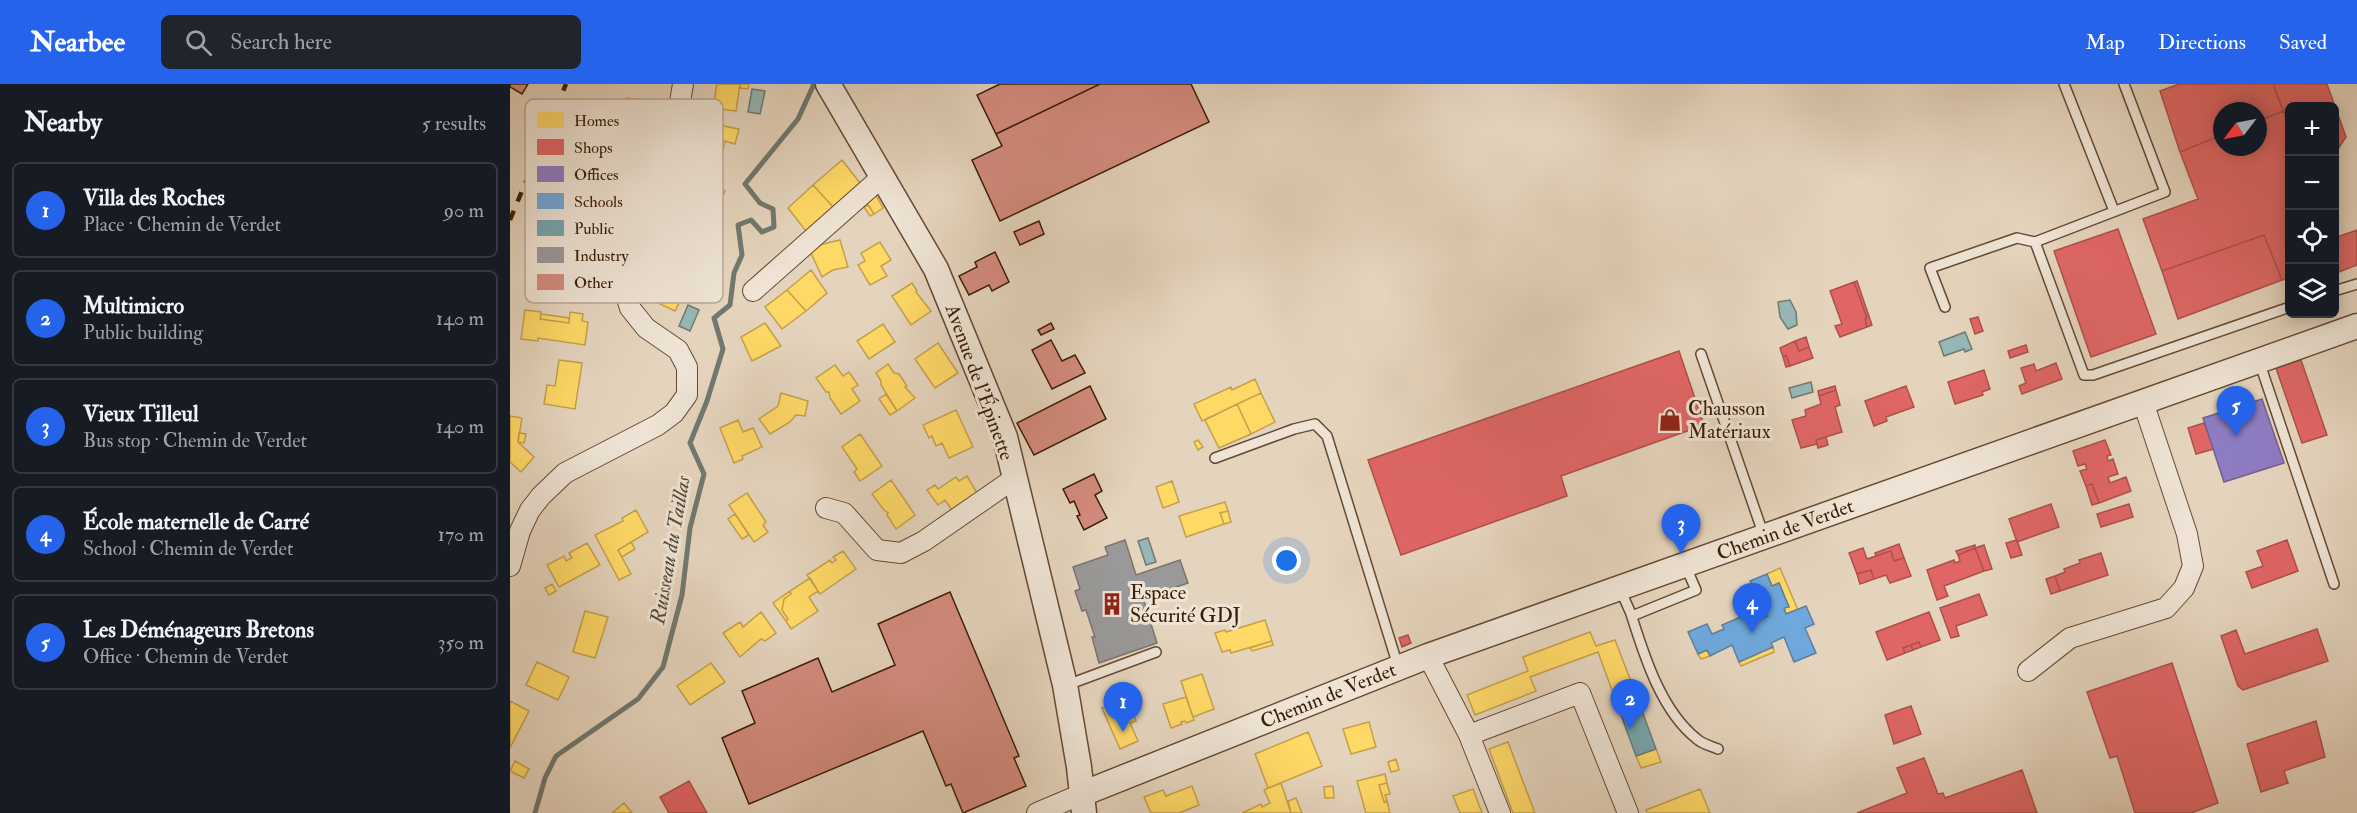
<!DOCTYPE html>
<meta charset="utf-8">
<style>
:root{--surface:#171b24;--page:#20242c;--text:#f1f3f6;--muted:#9ea1a6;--line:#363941;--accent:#2563eb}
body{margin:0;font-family:"IM FELL Double Pica",serif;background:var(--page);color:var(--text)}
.controls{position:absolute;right:18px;top:18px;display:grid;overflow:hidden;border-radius:9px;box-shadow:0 3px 15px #0003}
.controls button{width:54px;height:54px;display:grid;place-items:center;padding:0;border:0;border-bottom:2px solid var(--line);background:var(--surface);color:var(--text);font:30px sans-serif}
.compass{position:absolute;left:1703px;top:18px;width:54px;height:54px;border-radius:50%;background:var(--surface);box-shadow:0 3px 15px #0003;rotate:238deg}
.you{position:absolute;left:777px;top:477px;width:21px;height:21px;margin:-15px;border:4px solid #fff;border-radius:50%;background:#1a73e8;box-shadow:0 0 0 9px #1a73e833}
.badge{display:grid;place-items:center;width:39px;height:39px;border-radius:50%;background:var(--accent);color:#fff;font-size:20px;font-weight:700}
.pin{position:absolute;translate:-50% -50px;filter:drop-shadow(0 2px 3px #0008)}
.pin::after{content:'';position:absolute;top:32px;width:21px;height:18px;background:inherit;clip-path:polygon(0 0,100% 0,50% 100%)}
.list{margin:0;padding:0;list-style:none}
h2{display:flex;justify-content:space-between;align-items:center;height:78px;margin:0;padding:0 24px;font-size:26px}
h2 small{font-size:20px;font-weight:400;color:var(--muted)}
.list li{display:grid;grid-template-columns:39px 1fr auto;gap:18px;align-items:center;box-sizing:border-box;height:96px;margin:0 12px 12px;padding:0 12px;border:2px solid var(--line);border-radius:9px}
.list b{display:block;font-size:22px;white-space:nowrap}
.list p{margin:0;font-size:20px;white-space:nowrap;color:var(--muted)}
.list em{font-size:20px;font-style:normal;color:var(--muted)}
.icon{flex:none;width:33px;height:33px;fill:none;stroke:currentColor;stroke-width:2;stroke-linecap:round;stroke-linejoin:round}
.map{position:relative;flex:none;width:1847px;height:729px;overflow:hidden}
header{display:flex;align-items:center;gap:36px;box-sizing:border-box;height:84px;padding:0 30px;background:var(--accent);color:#fff}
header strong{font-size:28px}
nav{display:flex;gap:33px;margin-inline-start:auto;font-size:21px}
.search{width:420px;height:54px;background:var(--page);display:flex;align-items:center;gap:15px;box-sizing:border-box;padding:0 21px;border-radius:9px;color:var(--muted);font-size:22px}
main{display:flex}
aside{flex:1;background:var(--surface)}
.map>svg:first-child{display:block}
</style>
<header>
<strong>Nearbee</strong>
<div class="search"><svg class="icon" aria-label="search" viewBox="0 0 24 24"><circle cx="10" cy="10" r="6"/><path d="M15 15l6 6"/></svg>Search here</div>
<nav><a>Map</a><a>Directions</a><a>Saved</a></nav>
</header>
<main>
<aside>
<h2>Nearby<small>5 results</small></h2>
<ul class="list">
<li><span class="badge">1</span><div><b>Villa des Roches</b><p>Place · Chemin de Verdet</p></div><em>90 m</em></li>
<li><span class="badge">2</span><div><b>Multimicro</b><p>Public building</p></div><em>140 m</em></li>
<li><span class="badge">3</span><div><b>Vieux Tilleul</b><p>Bus stop · Chemin de Verdet</p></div><em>140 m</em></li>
<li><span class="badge">4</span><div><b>École maternelle de Carré</b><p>School · Chemin de Verdet</p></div><em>170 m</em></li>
<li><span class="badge">5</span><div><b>Les Déménageurs Bretons</b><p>Office · Chemin de Verdet</p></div><em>350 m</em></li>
</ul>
</aside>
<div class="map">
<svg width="1847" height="729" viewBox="0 0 1847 729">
<rect width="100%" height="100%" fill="#e5d4bd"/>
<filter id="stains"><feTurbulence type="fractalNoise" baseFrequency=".00333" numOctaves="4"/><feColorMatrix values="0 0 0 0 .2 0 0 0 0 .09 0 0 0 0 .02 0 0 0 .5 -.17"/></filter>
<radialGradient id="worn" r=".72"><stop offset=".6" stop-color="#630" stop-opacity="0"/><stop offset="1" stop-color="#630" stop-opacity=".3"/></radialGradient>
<path fill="#96b7b6" stroke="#71796f" stroke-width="1.5" d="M242,5L255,7L250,30L238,28Z
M1280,216L1286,228L1287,241L1278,245L1270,233L1268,218Z
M178,221L189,226L180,247L169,242Z
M1455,248L1462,265L1455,268L1454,265L1434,272L1429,258Z
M1301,298L1303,308L1282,314L1279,304Z
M638,454L646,478L636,481L628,457Z"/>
<path fill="#ffd966" stroke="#c4a049" stroke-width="1.5" d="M207,0H230L226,27L203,24Z
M230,0H239L238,5L230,4Z
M116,14L140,17L136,46H140L139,54L111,50Z
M199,39L229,45L225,60L215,57L207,92L188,88L193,65L197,66L199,55H202V52L197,51Z
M332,76L350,99L323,123L303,101Z
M191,94L201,96L215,107L211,116L187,104Z
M303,101L323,123L296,147L278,124Z
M365,110L373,124L364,130L355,116Z
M358,121L364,130L360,132L354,123Z
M330,156L338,183L323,186L312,193L300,167L313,160Z
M370,158L381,176L371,182L377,192L360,201L348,181L355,177L351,169Z
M161,180L184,190L165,227L148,219L153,209L148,207Z
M301,186L317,209L296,227L277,206Z
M402,199L407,207L406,208L421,227L401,241L382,212Z
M277,206L296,227L272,245L255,223Z
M15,226L31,228L30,235L59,239L60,228L73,230L72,237L78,238L75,261L28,254V257L11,255Z
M31,230L59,234V239L30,235Z
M255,239L271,262L242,277L231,253Z
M373,240L385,258L359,275L347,257Z
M428,259L448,289L425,304L405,275Z
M49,276L72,279L65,325L34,320L37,301L45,302Z
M378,280L384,289L389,290L397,302L395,303L405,314L387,327L371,301V297L366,289Z
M325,281L333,292L339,288L348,301L342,305L350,317L331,330L320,314L319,308H316L306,294Z
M745,295L751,309L692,337L684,320L721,303L722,306Z
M271,309L298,317L295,332L286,331L280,338L260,350L249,335L268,322Z
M751,309L765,338L741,350L727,320Z
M376,310L387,327L380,331L369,315Z
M727,320L741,350L709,364L695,336Z
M446,326L463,363L439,374L432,359L426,362L422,352L419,354L413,341Z
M0,332L12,334L8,358L24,373L11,388L0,378Z
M228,336L233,348L243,344L252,363L232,372L233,375L224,379L210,344Z
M9,349L16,350L14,359L8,358Z
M350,350L372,382L350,397L344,388L347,385L332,363Z
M688,356L693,363L688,366L684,358Z
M457,392L467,409L442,426L435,416L428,421L417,406L425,401L428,405L446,393L449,397Z
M381,396L405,431L386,445L377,431L378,429L373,425L362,410Z
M662,397L669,418L653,424L646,403Z
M237,409L256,438L253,441L258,448L244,458L219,421Z
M715,418L718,427L710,429L714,440L676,453L669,432Z
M126,426L138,448L108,466L121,490L109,496L85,451L113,437L112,434Z
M718,427L721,438L714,440L710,429Z
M225,430L239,451L232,455L218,435Z
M121,458L125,465L112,473L108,466Z
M77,459L90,481L49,503L37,481L54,472L56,477L62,474L59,469Z
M333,467L346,485L310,510L297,491L320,476L322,479L326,476L323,473Z
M1270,484L1288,526L1276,530L1274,524L1279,523L1269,499L1262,502L1257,490Z
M300,494L308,507L299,513L308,527L281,545L276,537L278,535L272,526L274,515L281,510L280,507Z
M42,500L46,507L39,511L35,504Z
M280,507L281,510L274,515L272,526L278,535L276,537L263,519Z
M75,527L98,533L85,574L63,568Z
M251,528L266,549L255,557L251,555L230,573L213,549L230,538L233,543Z
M755,536L762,557L721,569L720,566L712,568L705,549L715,546L716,548Z
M1080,548L1086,562L1105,556L1127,613L1107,620L1088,568L1020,593L1026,607L965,631L957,611L1018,587L1013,573Z
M762,557L763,561L742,567L740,564Z
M1263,563L1264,568L1231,582L1229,578Z
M1197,566L1200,572L1191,575L1188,570Z
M27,578L59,593L48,616L16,601Z
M201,579L215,598L180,621L167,602Z
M692,590L704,625L683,633L671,597Z
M676,613L684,636L676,639L675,637L671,638L672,640L661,644L653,620Z
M609,616L614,627L621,624L626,637L620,639L628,657L610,665L592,624Z
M0,617L19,627L0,664Z
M859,638L866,663L841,670L833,645Z
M798,648L812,682L758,704L745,670Z
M998,658L1025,729H1003L979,665Z
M1146,665L1151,678L1131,684L1126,672Z
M886,675L889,686L881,688L878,678Z
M5,677L19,685L14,694L0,687Z
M875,690L877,699L869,701L874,718L877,717L880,729H856L847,697Z
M771,699L781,729H732L751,720L752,723L760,719L754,706Z
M877,699L880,710L875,711L877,717L874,718L869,701Z
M682,702L689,721L669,729H641L634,713L653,706L656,712Z
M823,702L824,714H815L814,703Z
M963,705L972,729H950L943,712Z
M1190,705L1200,729H1137L1136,726Z
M786,714L792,729H781L778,717Z
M114,719L122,729H102Z"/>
<path fill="#e06666" stroke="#ae5049" stroke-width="1.5" d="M1669,0H1763L1773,27L1748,37V27H1712V51L1670,68L1650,7Z
M1763,0H1817L1836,53L1828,65L1824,66V22H1780V43Z
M1773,27L1780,43V194L1772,196L1754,151L1652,187L1633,135L1688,115L1670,68L1712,51V63H1748V37Z
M1608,145L1646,250L1581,273L1544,167Z
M1847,146V181L1824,190V154Z
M1754,151L1772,196L1668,235L1652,187Z
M1347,197L1362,241L1357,243L1355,235L1357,234L1344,198Z
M1344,198L1357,234L1355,235L1357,243L1330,253L1325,242L1332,240L1320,207Z
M1468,233L1473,247L1465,250L1460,235Z
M1296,253L1299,263L1289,267L1285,257Z
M1285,257L1289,267L1299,263L1303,274L1280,282L1276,271L1273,273L1270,264Z
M1516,261L1518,268L1500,274L1498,267Z
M1169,267L1194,341L1051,392L1057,412L891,471L858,376Z
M1276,271L1280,282L1276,283L1273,273Z
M1791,276L1817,351L1792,359L1766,284Z
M1546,279L1552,295L1512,310L1509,302L1516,299L1511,284L1524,280L1526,287Z
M1474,286L1480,305L1472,308L1473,311L1445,320L1438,298Z
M1325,302L1326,306L1309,312L1308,307Z
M1396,302L1404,323L1376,333L1377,337L1364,342L1355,317Z
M1326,306L1330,321L1325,323L1332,348L1306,356L1307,360L1291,364L1282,336L1296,332L1295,326L1311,320L1309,312Z
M1694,339L1704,365L1686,370L1678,344Z
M1316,353L1318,361L1308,364L1306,356Z
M1595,356L1601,371L1597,372L1598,377L1603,375L1608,390L1598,393L1600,399L1616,393L1621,407L1589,419L1582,400L1576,402L1570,387L1577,385L1575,380L1568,382L1563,367Z
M1582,400L1589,419L1582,421L1576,402Z
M1541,420L1549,443L1507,458L1499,435Z
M1619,420L1623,433L1591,443L1587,430Z
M1507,456L1512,471L1501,474L1496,459Z
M1777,456L1788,487L1742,504L1736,488L1753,482L1747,467Z
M1389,460L1394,474L1384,477L1381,467L1366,472L1365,469Z
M1465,461V464L1448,471L1446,467Z
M1474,461L1482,485L1474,487L1465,464Z
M1353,464L1357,475L1381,467L1384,477L1394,474L1401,492L1380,499L1376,491L1364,495L1361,486L1347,490L1339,469Z
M1465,464L1474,487L1434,502L1438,512L1427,516L1417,486L1444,476L1445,479L1450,477L1448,471Z
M1591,469L1598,491L1550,507L1545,492L1555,488L1554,485L1570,479L1569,476Z
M1361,486L1364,495L1350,500L1347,490Z
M1545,492L1550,507L1541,510L1536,495Z
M1469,510L1477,531L1446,542L1449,552L1441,554L1430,524Z
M1419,528L1430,556L1411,563L1409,558L1393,564L1395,569L1377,576L1366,548Z
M1807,545L1818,577L1733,606L1728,602L1711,552L1726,546L1735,570Z
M898,551L901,559L892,563L889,554Z
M1409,558L1411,563L1403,566L1401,561Z
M1401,561L1403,566L1395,569L1393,564Z
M1662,579L1708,719L1681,729H1625L1607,672L1600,674L1577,608Z
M1401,622L1411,650L1384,660L1375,631Z
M1806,637L1815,673L1774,687L1778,699L1751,708L1737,660Z
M1414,674L1428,710L1433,709L1435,714L1512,686L1527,729H1347L1397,709L1387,684Z
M179,697L197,729H159L150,713Z"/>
<path fill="#8e7cc3" stroke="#755f8a" stroke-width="1.5" d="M1752,315L1774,379L1714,398L1693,334Z"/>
<path fill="#6fa8dc" stroke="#5f7e9c" stroke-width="1.5" d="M1257,490L1262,502L1269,499L1279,523L1274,524L1276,530L1296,522L1304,540L1295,544L1306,569L1284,578L1274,553L1261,559L1263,563L1229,578L1222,561L1200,572L1197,566L1188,570L1178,548L1197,540L1202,550L1214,545L1212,541L1246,526L1250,535L1258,532L1240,497Z"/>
<path fill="#76a5af" stroke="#647c7c" stroke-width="1.5" d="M1127,613L1146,665L1126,672L1107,620Z"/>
<path fill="#999" stroke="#7c746d" stroke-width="1.5" d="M615,456L626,491L670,476L678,499L633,514L647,559L589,579L582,553H585L576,526L572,527L565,507L570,505L563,483L598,471L595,463Z"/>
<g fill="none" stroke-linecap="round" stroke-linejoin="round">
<path stroke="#71796f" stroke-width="5" d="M25,729L35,694L46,672L128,615L153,583L172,511L180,444L194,390L180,359L197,317L213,265L204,234L220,221L224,189L232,171L228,141L241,136L252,148L264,143L263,125L250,119L235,100L288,35L304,0"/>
</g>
<path fill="#d48b7e" stroke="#3a1c05" stroke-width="1.5" d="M0,0H18L12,10L0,3Z
M490,0H590L486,50L467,11Z
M590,0H681L699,38L490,137L462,76L492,62L486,50Z
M529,137L534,150L510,161L504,148Z
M485,168L499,198L482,207L479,201L459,211L449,192L467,183L465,178Z
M541,239L544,245L531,251L528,246Z
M541,256L552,277L565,271L575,289L542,305L522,266Z
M580,302L596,335L524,371L507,339Z
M584,390L592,407L585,411L597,434L574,446L567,432L570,431L564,417L560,419L553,405Z
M440,508L509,672L504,674L516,702L453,729L441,700L436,702L413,647L239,720L212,654L245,639L232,607L308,574L322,608L385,581L368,540Z"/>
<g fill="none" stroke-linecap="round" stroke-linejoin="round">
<g stroke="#654a33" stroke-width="12">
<path id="service" d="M1554,0L1604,127
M1614,0L1655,108L1525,158L1574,291H1583L1780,223
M1824,207L1847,200
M1435,223L1420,184L1507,154L1525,158
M1191,270L1254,452
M1749,277L1824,500
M705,374L784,345L805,340L817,352L888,582
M1110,505L1122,532L1186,506L1176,483
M1121,530C1134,571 1151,627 1187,655C1192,660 1201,662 1208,665
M557,601L646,568"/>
</g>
<g stroke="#654a33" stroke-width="22">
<path id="minor" d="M243,207L373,92
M316,424L334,429L367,466L391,469L414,457L505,394
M0,482L10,447L20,426L31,412L55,389L148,341L164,329L177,311V283L168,266L136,244L120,224L111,196L116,170L155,88L162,68L173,0
M918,572L959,651L990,729
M1518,587L1560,554L1656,524L1674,504L1683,482L1677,450L1633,318
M959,651L1070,609L1118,729
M527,729L572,710"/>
</g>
<g stroke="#654a33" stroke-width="27">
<path id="tertiary" d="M318,0L426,185L495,353L555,601L569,683L574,729
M572,710L918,572L1847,242"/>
</g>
<use href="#service" stroke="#eee3d4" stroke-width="9"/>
<use href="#minor" stroke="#eee3d4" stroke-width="20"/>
<use href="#tertiary" stroke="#eee3d4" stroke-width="24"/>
<path stroke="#3a1c05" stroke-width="4.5" stroke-dasharray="10 10" stroke-linecap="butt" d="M0,136L56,0"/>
</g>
<defs>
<g id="shop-bare" transform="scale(1.8)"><path d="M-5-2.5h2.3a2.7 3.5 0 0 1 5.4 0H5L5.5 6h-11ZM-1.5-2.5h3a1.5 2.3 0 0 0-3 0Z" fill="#8f2418" stroke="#eee3d4" stroke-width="2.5" paint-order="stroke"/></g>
<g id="building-bare" transform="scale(1.8)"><path d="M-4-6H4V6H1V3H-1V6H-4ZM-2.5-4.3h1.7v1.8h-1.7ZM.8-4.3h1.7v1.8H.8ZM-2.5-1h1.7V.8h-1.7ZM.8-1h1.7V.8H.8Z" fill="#8f2418" stroke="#eee3d4" stroke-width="2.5" paint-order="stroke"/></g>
</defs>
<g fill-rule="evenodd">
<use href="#shop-bare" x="1160" y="336"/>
<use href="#building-bare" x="602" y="520"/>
</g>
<g text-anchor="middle" stroke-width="6" stroke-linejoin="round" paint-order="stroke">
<g font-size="20" fill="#3a1c05" stroke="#eee3d4">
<text transform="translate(470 298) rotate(70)" y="7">Avenue de l'Épinette</text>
<text transform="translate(1275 445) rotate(-20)" y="7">Chemin de Verdet</text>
<text transform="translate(818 611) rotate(-22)" y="7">Chemin de Verdet</text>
</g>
<g font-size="20" fill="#3a1c05" stroke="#eee3d4" text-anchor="start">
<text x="1178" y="331">Chausson<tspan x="1178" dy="23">Matériaux</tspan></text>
<text x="620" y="515">Espace<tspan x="620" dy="23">Sécurité GDJ</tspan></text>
</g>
<g font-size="21" font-style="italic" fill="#564a3a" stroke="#eee3d4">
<text transform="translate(160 466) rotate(-80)" y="7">Ruisseau du Taillas</text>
</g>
</g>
<rect x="15" y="15" width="198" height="204" rx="9" fill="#eee3d4" stroke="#b8a796" stroke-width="1.5"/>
<rect x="27" y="28" width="27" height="16" fill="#ffd966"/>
<rect x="27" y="55" width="27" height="16" fill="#e06666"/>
<rect x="27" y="82" width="27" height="16" fill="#8e7cc3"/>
<rect x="27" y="109" width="27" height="16" fill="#6fa8dc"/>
<rect x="27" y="136" width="27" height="16" fill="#76a5af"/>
<rect x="27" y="163" width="27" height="16" fill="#999"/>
<rect x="27" y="190" width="27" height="16" fill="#d48b7e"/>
<g font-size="16" fill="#3a1c05">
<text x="64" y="42">Homes</text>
<text x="64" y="69">Shops</text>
<text x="64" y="96">Offices</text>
<text x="64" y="123">Schools</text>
<text x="64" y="150">Public</text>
<text x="64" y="177">Industry</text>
<text x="64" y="204">Other</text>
</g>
<rect width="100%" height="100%" filter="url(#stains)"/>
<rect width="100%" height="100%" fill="url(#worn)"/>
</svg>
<div class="controls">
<button>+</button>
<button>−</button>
<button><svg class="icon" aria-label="locate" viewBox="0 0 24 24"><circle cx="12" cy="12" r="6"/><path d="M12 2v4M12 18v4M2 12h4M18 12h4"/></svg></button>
<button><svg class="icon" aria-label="layers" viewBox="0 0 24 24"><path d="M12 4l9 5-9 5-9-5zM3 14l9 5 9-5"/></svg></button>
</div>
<svg class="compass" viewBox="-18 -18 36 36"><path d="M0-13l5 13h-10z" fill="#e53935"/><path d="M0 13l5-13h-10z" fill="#9ea1a6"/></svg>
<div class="you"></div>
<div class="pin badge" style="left:613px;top:648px">1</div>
<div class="pin badge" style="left:1120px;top:645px">2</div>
<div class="pin badge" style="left:1171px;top:470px">3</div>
<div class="pin badge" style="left:1242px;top:549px">4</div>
<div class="pin badge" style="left:1726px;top:352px">5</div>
</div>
</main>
